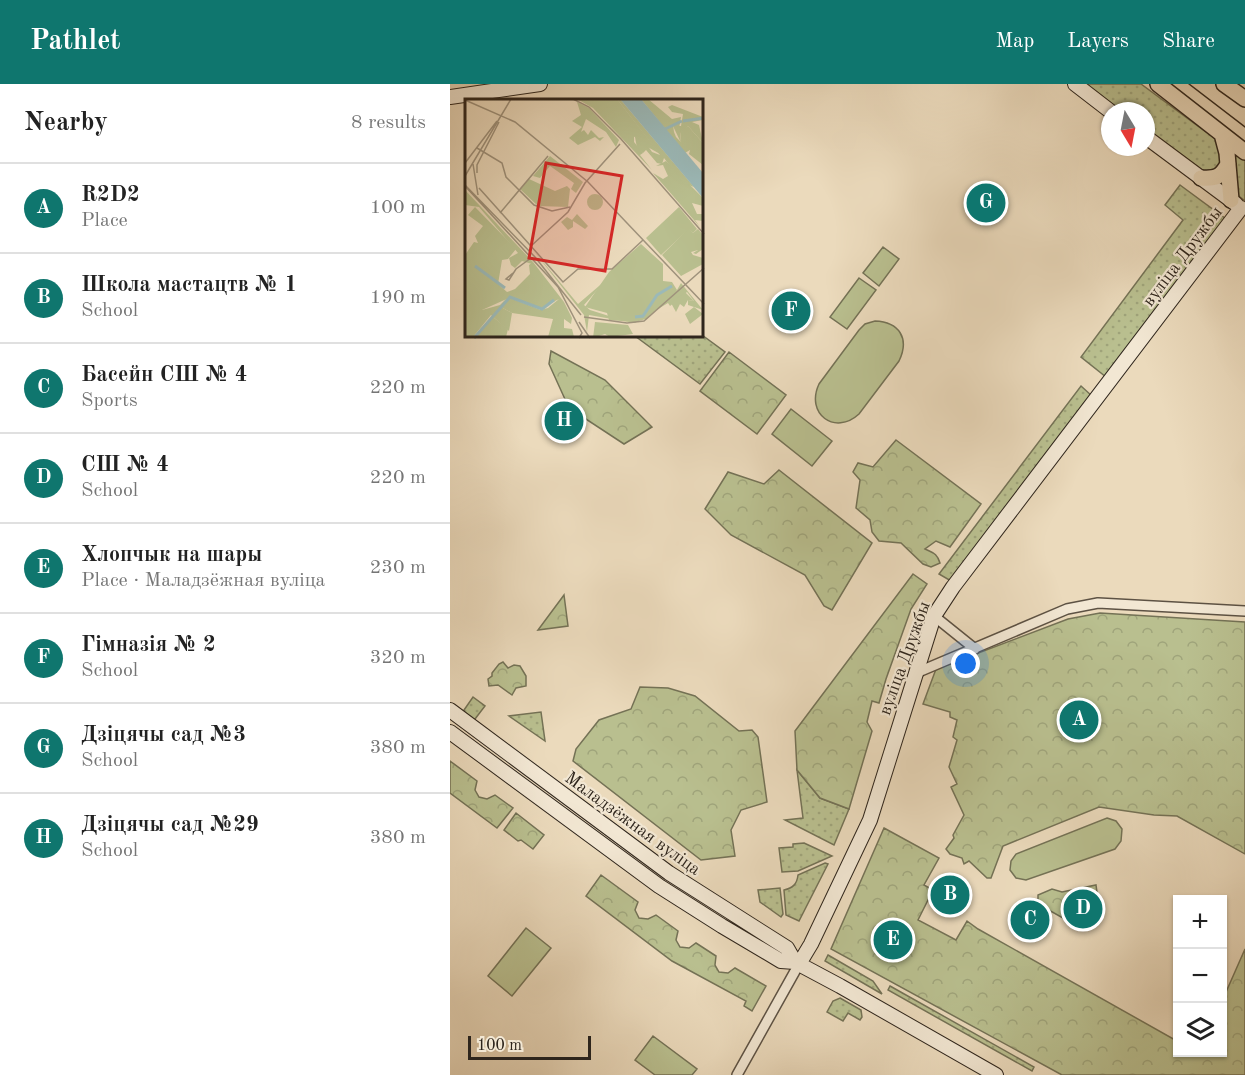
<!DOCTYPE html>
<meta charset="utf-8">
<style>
:root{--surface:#fff;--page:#f2f2f2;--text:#222;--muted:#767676;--line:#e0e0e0;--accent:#0f766e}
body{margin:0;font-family:"Old Standard TT",serif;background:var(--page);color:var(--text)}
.controls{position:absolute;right:18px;bottom:18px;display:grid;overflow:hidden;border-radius:0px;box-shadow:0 2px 4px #0004}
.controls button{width:54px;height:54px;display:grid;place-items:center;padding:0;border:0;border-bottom:2px solid var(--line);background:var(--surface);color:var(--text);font:30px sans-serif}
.compass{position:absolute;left:651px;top:18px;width:54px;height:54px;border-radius:50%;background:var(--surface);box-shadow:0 2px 4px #0004;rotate:170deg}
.scale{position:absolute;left:18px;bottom:15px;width:123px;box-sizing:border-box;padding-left:6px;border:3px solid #2e251c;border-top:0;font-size:16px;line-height:21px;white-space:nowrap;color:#2e251c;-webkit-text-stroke:4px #f2e7d3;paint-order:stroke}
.you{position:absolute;left:516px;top:580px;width:21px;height:21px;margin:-15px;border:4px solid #fff;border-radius:50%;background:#1a73e8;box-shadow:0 0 0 9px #1a73e833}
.badge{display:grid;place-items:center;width:39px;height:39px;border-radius:50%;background:var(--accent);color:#fff;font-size:20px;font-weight:700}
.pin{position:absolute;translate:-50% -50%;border:3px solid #fff;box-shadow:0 2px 6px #0006}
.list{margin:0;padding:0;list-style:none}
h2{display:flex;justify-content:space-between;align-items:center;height:78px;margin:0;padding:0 24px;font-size:26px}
h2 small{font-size:20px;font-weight:400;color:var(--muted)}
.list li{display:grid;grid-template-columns:39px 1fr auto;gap:18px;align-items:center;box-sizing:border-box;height:90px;padding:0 24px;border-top:2px solid var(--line)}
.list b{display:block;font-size:22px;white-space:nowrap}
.list p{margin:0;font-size:20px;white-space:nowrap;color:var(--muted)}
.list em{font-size:20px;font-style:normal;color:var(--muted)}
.icon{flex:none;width:33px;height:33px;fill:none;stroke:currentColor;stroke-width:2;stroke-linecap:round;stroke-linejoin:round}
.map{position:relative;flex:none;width:795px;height:991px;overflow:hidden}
header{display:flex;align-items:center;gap:36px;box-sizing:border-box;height:84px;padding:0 30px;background:var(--accent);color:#fff}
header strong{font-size:28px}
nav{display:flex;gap:33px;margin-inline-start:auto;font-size:21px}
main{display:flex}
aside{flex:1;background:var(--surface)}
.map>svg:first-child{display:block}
</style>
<header>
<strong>Pathlet</strong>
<nav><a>Map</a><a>Layers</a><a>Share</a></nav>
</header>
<main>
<aside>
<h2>Nearby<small>8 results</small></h2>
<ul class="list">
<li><span class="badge">A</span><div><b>R2D2</b><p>Place</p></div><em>100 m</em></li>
<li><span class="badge">B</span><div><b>Школа мастацтв № 1</b><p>School</p></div><em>190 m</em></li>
<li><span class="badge">C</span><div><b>Басейн СШ № 4</b><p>Sports</p></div><em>220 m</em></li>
<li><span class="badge">D</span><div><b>СШ № 4</b><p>School</p></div><em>220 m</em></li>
<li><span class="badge">E</span><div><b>Хлопчык на шары</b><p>Place · Маладзёжная вуліца</p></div><em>230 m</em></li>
<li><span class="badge">F</span><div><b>Гімназія № 2</b><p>School</p></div><em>320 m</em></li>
<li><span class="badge">G</span><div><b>Дзіцячы сад №3</b><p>School</p></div><em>380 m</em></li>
<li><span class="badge">H</span><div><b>Дзіцячы сад №29</b><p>School</p></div><em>380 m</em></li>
</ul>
</aside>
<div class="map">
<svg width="795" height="991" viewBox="0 0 795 991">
<defs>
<pattern id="grass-dots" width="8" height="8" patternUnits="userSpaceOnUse" patternTransform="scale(1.5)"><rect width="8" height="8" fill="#b9bf8f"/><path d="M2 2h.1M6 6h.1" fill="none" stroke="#9fa47b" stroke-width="1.8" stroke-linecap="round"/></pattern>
<pattern id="forest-crowns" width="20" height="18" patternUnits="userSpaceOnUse" patternTransform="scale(1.5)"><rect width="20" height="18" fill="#b9bf8f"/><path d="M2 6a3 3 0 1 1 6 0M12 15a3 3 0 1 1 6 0" fill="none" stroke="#9fa47b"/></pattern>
<pattern id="water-rules" width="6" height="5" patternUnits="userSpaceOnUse" patternTransform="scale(1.5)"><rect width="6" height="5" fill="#9bb9b8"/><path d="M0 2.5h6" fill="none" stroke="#7f9695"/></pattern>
</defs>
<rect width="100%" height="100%" fill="#ebdabc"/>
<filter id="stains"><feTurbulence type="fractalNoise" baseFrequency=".00333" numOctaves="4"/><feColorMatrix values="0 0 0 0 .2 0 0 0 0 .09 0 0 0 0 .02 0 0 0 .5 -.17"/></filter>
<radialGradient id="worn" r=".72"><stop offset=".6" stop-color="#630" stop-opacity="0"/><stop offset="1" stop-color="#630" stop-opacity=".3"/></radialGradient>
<path fill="url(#grass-dots)" stroke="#747256" stroke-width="1.5" d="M635,0H691L768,57L771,79L763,88H755L696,45V27H672Z
M782,65L795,75V117L785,109Z
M730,101L776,135L656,293L631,273L733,136L715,121Z
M252,251L275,268L250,300L185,252Z
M631,302L642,312L501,497L489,490Z
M23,613L35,622L25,635L20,636L14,632V626Z
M91,628L95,657L59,632Z
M347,686L370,714L399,725L384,761L335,736L353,734Z
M354,759L382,772L348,787L332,788L329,764L343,763V760Z
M375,779L378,780L349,837L336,831L334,806C343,804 347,800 348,791Z
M330,804L333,830L331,833L310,818L308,806Z
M378,871L423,897L432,910L375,877Z
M440,902L584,983L582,987L438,906Z
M390,914L411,926L412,933L410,936L398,929L393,937L377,928L383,917Z"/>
<path fill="url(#forest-crowns)" stroke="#747256" stroke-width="1.5" d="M101,267L155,296L202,343L174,360L119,324L99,280Z
M279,268L336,311L307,350L250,307Z
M446,356L531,420L500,463L486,457L475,465C483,469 487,469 490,479L481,483L473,480L451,459L429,457L422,448L420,436L406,424L410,396L403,388L408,379L423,383Z
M329,386L422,459L382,526L374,522L355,491L281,451L255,425L278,388L314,400Z
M463,490L477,500L461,525L436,595L429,619L422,617L417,638L422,647L399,725L370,714L347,686L345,647Z
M114,511L118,542L88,546Z
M650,529L795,538V770L727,732L704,731L649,723L553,762L541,794H537L519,777L514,780L512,774L500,770L496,765L504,754L503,751L514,731L501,703L507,700L499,683L507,656L503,653L507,636L500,633V628L473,620L486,585L618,535Z
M53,578L58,584L64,581L70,582L76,592V602L66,604L62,611L48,601L39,602L38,595L42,592V589L49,580Z
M190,603L218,604L245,612L289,647L302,646L308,653L317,718L291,726L281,746L285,772L251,776L123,677L126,665L149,636L181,625Z
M0,677L27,697L25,706L29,713L37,715L45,711L63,724L47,744L0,709Z
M66,729L94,751L83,765L71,756L68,757L54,746Z
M434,744L489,774L474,801L483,806L468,836L506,856L517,837L528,845L727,957L728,968H772L773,915L795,865V991H612L381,865Z
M151,791L188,818L185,826L189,834L198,835L206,831L228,847L226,856L230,863L239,864L246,859L266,872L265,881L269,888L278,889L285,884L316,902L302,927L294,922L296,917L222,877L136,812Z
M646,801L648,816L637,838L627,842L588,820V811L602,805L612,808Z"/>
<path fill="#b9bf8f" stroke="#747256" stroke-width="1.5" d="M433,163L449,175L429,202L413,189Z
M409,194L426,206L397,245L380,233Z
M425,237C449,238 460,254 449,277L409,330C385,352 355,330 369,300L409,246L415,240Z
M341,325L382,357L362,382L322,350Z
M657,734L666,737L672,745L671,757L665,765L576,796L566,794L560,786L561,777L566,770Z
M76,844L101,864L62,912L38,892Z
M203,952L247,985L242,991H205L185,976Z"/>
<path fill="url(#water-rules)" stroke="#6f7e7a" stroke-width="1.5" d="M430 856a13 13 0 1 1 26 0a13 13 0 1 1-26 0Z"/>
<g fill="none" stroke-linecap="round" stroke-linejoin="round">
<g stroke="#5d5244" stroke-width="12">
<path id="street" d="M484,532L525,565
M466,589L617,525L648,519L795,527
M287,991L349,880"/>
</g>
<g stroke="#2e251c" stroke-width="16">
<path id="secondary" d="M625,0L660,27
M0,13L90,0
M696,53L786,120
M0,626L219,789L337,864L345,878
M0,648L209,802L272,842L331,877L345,878L390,902L546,991
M349,880L361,860L420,736L484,532L503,503L791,124"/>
</g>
<g stroke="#2e251c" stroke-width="18">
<path id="primary" d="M708,0L795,68
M774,0L795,15
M772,50L777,69L781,116
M751,94C766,95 771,93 778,80"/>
</g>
<use href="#street" stroke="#f2e7d3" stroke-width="9"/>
<use href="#secondary" stroke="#f2e7d3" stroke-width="14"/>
<use href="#primary" stroke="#ebdabc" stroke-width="15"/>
<path stroke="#2e251c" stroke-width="1.5" d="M739,0L795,43"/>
</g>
<g text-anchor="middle" stroke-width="4.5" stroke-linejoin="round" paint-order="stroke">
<g font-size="18" fill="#2e251c" stroke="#f2e7d3">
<text transform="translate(732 172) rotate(-53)" y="6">вуліца Дружбы</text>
<text transform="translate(454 574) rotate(-70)" y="6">вуліца Дружбы</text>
<text transform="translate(183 739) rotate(36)" y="6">Маладзёжная вуліца</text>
</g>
</g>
<g transform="translate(15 15)">
<rect width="238" height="238" fill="#ebdabc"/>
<path d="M112,0H152L195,55L172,42L169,34V43L178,54L175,56L187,71L128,9ZM112,3L124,9L154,41L151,48L141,33L121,20L116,33L119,31L123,36L126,31L134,39L139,38L135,42L130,38L113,46L104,39L117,28L107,22L116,16ZM207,6L238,18V21L227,23L234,26L238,44L223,27L215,34L216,44L208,27H216L218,15L207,13L203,8ZM201,62L238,99V107L227,104L232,115H237L238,122L230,121L235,128L188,74L198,80L203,77L198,66L191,67ZM0,91L68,163L67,165L57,162L50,169L46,166L44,159L53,154L14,108L0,106ZM224,129L228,134L233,130L238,136V150L231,155L228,154L233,151L226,153L228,156L238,159V165L216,177L197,156ZM68,151L113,205L141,181L119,206L125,211L144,217L212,191L216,184L238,211L223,206V201L229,202L222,193L205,207L203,204L170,224L124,216L122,233L119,216ZM43,198L36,208L47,214L44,232L26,216L17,217V211L35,206Z" fill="#b9bf8f"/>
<path d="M152,0H155L229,88L218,84L199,59L197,65L192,64L181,51L178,54L172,49L170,38L165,37L172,30V41L177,38L187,53L195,56ZM176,0H183L207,20L216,18L214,30L208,26L209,33L211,38L216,43L215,32L223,27L238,44V66L224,55L225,51L220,54ZM141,5L150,16L157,14L152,29L136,14L143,12ZM85,57L118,83L111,94L106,90L109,84L85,67L75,79L68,77ZM64,80L90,92L102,87L105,90L103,108L73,107L55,90ZM122 103a8 8 0 1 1 16 0a8 8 0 1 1-16 0ZM10,108L51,150L43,160L37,161L33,185L42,193L50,190L65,175L64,166L68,163L99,203L107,219L106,225L99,220V229L107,230L109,238H83L88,220L47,214L36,208L45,199L76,211L83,209L94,200L76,209L46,198L17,211V216H26L8,238L0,239V156L9,143L13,144L10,137L18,127L3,116ZM214,108L232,130L228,134L224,130L196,156L181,139ZM112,115L123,127L120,130L108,122V128L103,131L96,123L102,118L107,121ZM176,145L198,165V182L207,183L212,191L181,220L170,223L144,221L142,214L120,208L144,173ZM220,193L229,202L223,201L219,208L215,205L211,213L206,204ZM229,208L238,215L225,225L220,215ZM28,218L43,230L41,238H11ZM130,223L163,226L168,235L145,238L140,235L128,239Z" fill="#b9bf8f"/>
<path d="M155,0H176L238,74V99Z" fill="#9bb9b8"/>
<path fill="none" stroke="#9bb9b8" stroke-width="3" d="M218,22L239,19M200,30L217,22M10,167L40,189M170,218L178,217L192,196L207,187M9,239L45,198L77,210L89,201"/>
<path fill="none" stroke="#9f927c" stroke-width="1.5" d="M108,0L124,8L156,40L239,135M0,1L50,23L123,83L239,205M12,49L37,64L41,78L69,106L87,112L105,108M0,64L32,22M8,65L13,96M12,74V66L34,23M0,77L46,0M0,86L70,158L116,216M0,87L93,188L117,234L114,239M14,89L98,183L113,170H147L178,141M35,114L83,57M66,147L103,113L120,84L155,45M48,174L41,180L44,181L51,170L66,159M119,218L162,224L179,222L239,169M114,223L125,239"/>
<path fill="#d62828" fill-opacity="0.15" stroke="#d62828" stroke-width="3" d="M81,64L157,77L140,172L64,159Z"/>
<rect width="238" height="238" fill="none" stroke="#2e251c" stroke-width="3"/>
</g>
<rect width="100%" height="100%" filter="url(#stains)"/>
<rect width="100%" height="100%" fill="url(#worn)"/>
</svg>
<div class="controls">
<button>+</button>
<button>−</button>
<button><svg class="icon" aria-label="layers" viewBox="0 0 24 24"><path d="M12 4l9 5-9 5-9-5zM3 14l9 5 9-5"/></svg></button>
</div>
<svg class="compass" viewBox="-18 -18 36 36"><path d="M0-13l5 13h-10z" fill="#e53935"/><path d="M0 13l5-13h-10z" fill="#767676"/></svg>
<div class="scale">100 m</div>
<div class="you"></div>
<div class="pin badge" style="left:629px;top:636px">A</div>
<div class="pin badge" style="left:500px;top:811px">B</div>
<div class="pin badge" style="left:580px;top:836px">C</div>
<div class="pin badge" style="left:633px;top:825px">D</div>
<div class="pin badge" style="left:443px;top:856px">E</div>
<div class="pin badge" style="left:341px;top:227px">F</div>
<div class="pin badge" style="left:536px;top:119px">G</div>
<div class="pin badge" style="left:114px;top:337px">H</div>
</div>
</main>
